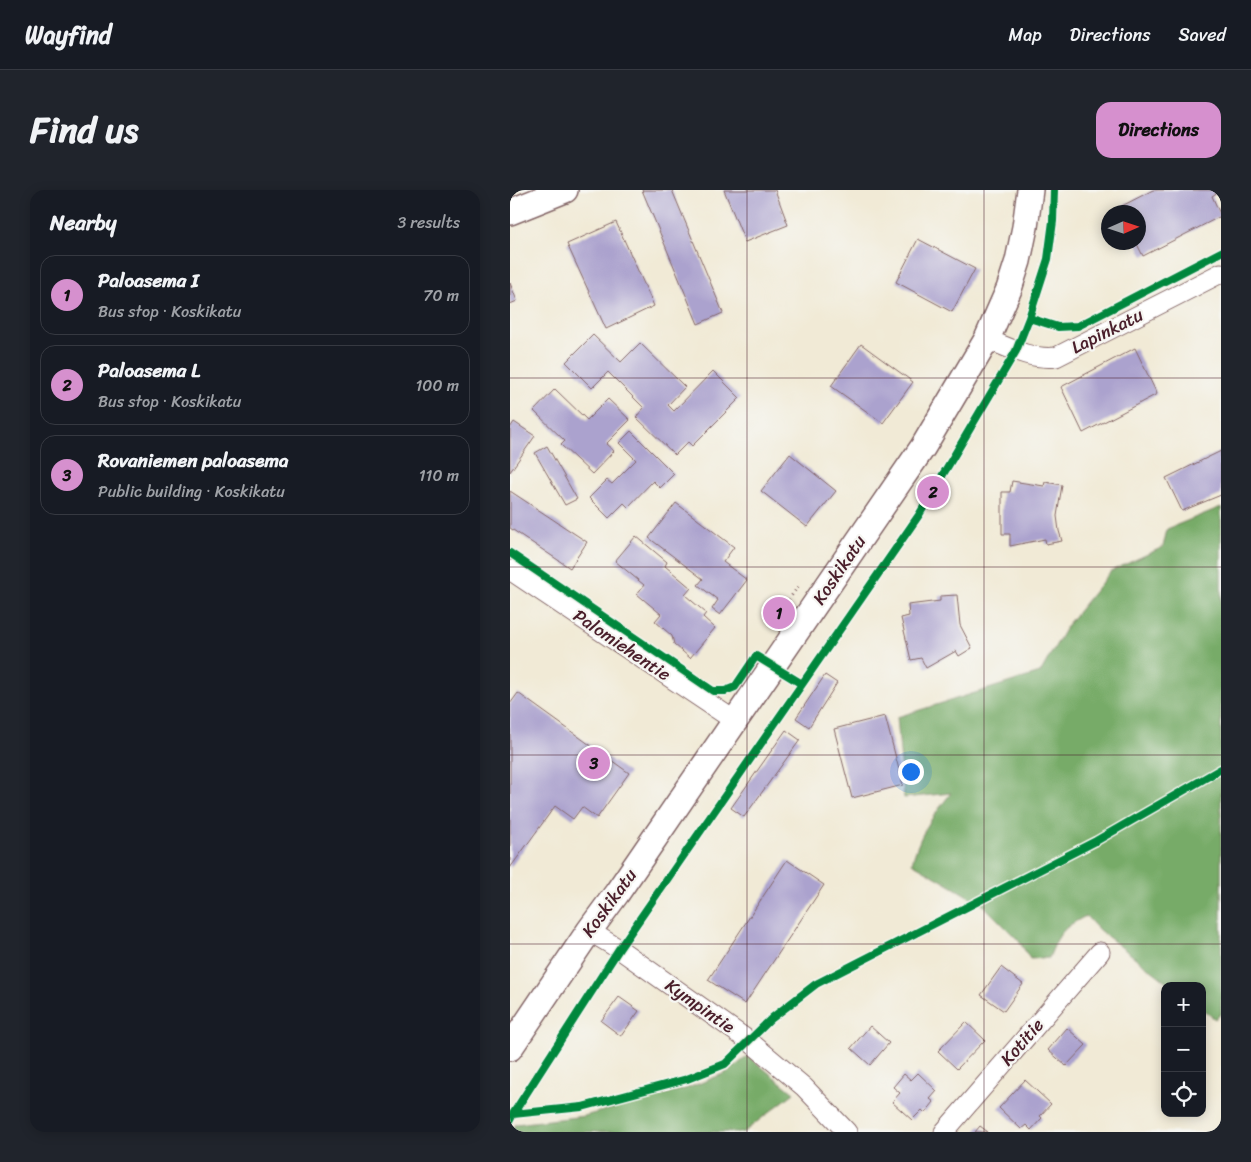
<!DOCTYPE html>
<meta charset="utf-8">
<style>
:root{--surface:#171b24;--page:#20242c;--text:#f1f3f6;--muted:#9ea1a6;--line:#363941;--accent:#d690ce}
body{margin:0;font-family:Sriracha,sans-serif;background:var(--page);color:var(--text)}
.controls{position:absolute;right:15px;bottom:15px;display:grid;overflow:hidden;border-radius:10px;box-shadow:0 2px 12px #0003}
.controls button{width:45px;height:45px;display:grid;place-items:center;padding:0;border:0;border-bottom:1px solid var(--line);background:var(--surface);color:var(--text);font:25px sans-serif}
.compass{position:absolute;left:591px;top:15px;width:45px;height:45px;border-radius:50%;background:var(--surface);box-shadow:0 2px 12px #0003;rotate:87deg}
.you{position:absolute;left:400px;top:581px;width:18px;height:18px;margin:-12px;border:4px solid #fff;border-radius:50%;background:#1a73e8;box-shadow:0 0 0 8px #1a73e833}
.badge{display:grid;place-items:center;width:32px;height:32px;border-radius:50%;background:var(--accent);color:#111;font-size:16px;font-weight:700}
.pin{position:absolute;translate:-50% -50%;border:2px solid #fff;box-shadow:0 1px 5px #0006}
.list{margin:0;padding:0;list-style:none}
h2{display:flex;justify-content:space-between;align-items:center;height:65px;margin:0;padding:0 20px;font-size:21px}
h2 small{font-size:16px;font-weight:400;color:var(--muted)}
.list li{display:grid;grid-template-columns:32px 1fr auto;gap:15px;align-items:center;box-sizing:border-box;height:80px;margin:0 10px 10px;padding:0 10px;border:1px solid var(--line);border-radius:15px}
.list b{display:block;font-size:19px;white-space:nowrap}
.list p{margin:0;font-size:16px;white-space:nowrap;color:var(--muted)}
.list em{font-size:16px;font-style:normal;color:var(--muted)}
.icon{flex:none;width:28px;height:28px;fill:none;stroke:currentColor;stroke-width:2;stroke-linecap:round;stroke-linejoin:round}
.map{position:relative;flex:none;width:711px;height:942px;overflow:hidden;border-radius:15px}
header{display:flex;align-items:center;gap:30px;box-sizing:border-box;height:70px;padding:0 25px;background:var(--surface);border-bottom:1px solid var(--line)}
header strong{font-size:24px}
nav{display:flex;gap:28px;margin-inline-start:auto;font-size:18px}
.intro{display:flex;align-items:center;justify-content:space-between;box-sizing:border-box;height:120px;padding:0 30px}
h1{margin:0;font-size:35px}
.button{padding:12px 22px;border-radius:15px;background:var(--accent);color:#111;font-size:18px;font-weight:700}
main{display:flex;gap:30px;padding:0 30px}
aside{flex:1;background:var(--surface);border-radius:15px;box-shadow:0 2px 12px #0003}
.map>svg:first-child{display:block}
</style>
<header>
<strong>Wayfind</strong>
<nav><a>Map</a><a>Directions</a><a>Saved</a></nav>
</header>
<div class="intro"><h1>Find us</h1><a class="button">Directions</a></div>
<main>
<aside>
<h2>Nearby<small>3 results</small></h2>
<ul class="list">
<li><span class="badge">1</span><div><b>Paloasema I</b><p>Bus stop · Koskikatu</p></div><em>70 m</em></li>
<li><span class="badge">2</span><div><b>Paloasema L</b><p>Bus stop · Koskikatu</p></div><em>100 m</em></li>
<li><span class="badge">3</span><div><b>Rovaniemen paloasema</b><p>Public building · Koskikatu</p></div><em>110 m</em></li>
</ul>
</aside>
<div class="map">
<svg width="711" height="942" viewBox="0 0 711 942">
<rect width="100%" height="100%" fill="#f6f6f2"/>
<filter id="ink" filterUnits="userSpaceOnUse"><feTurbulence type="fractalNoise" baseFrequency=".02" numOctaves="2"/><feDisplacementMap in="SourceGraphic" scale="10" xChannelSelector="R" yChannelSelector="G"/><feConvolveMatrix kernelMatrix="1 2 1 2 8 2 1 2 1" color-interpolation-filters="sRGB"/></filter>
<filter id="wash" filterUnits="userSpaceOnUse"><feTurbulence type="fractalNoise" baseFrequency=".0096" numOctaves="4" result="noise"/><feDisplacementMap in="SourceGraphic" scale="20" xChannelSelector="R" yChannelSelector="G"/><feGaussianBlur stdDeviation="1.12" result="paint"/><feColorMatrix in="noise" values="0 0 0 0 0 0 0 0 0 0 0 0 0 0 0 0 0 1.4 0 .05"/><feComposite in="paint" operator="in"/></filter>
<g filter="url(#wash)">
<rect width="100%" height="100%" fill="#f1ead6"/>
<path fill="#77ab67" stroke="#606549" d="M711,317V824L705,829L692,819V796H662L589,740L576,726C552,738 549,743 539,768L520,769L509,751L473,715L402,673C411,641 421,629 441,603L394,608L387,527L530,483L558,434L601,381L653,357L657,339Z
M238,866L284,903L234,942H1L6,934L74,926L178,898L218,882Z"/>
<g id="blocks">
<path fill="#aba2ce" d="M132,0H162L213,123L188,134Z
M214,0H265L278,35L235,52Z
M643,0H711L702,6L711,26L633,66L626,52H628V22H611L608,18Z
M106,32L144,116L96,139L57,54Z
M408,49L465,79L442,122L386,92Z
M0,93L7,111L0,114Z
M83,145L111,172L130,153L175,197L158,215L164,221L203,181L230,208L182,256L178,252L165,265L126,227L134,218L98,182L82,198L56,172Z
M351,154L403,192L373,233L321,196Z
M625,158L647,204L573,243L551,197Z
M45,199L77,230L98,209L120,230L96,254L104,261L82,284L51,255L55,251L24,221Z
M4,232L25,246L0,282V238Z
M121,241L164,284L150,298L143,291L118,317L114,313L99,328L79,308L97,290L102,294L126,270L109,253Z
M37,256L67,309L55,315L25,263Z
M711,261V305L672,321L656,288Z
M280,264L326,301L297,337L251,301Z
M502,291L534,296L535,292L552,295L547,326L549,341L552,351L536,354L535,349L500,356V344H492V302H500Z
M0,301L77,352L60,378L0,338Z
M166,313L224,357L213,372L237,390L210,425L202,419L208,410L188,395L193,389L139,348Z
M126,346L157,372L155,376L181,398L175,405L196,423L193,427L205,438L180,468L164,454L162,446L145,431L151,424L127,404L134,395L105,371Z
M447,405L450,435L462,458L449,466L446,461L416,478L411,468L401,470L391,428L399,426L398,415L430,411V406Z
M315,485L327,493L299,537L286,528Z
M8,503L119,583L87,628L72,617L63,629L45,616L0,678V514Z
M375,526L393,595L342,608L324,539Z
M276,540L290,550L234,627L221,618Z
M277,670L314,695L235,814L198,790Z
M491,777L513,794L494,821L471,805Z
M109,807L129,821L111,846L91,831Z
M456,832L475,850L447,879L428,861Z
M360,836L379,853L360,875L341,858Z
M557,838L576,855L556,876L538,860Z
M408,883L427,901L420,909L424,912L415,923L412,920L402,930L382,912L390,903L383,897L394,884L401,890Z
M515,890L541,914L530,926L532,928L521,940L516,935L511,939L489,918Z
M470,936L478,942H465Z"/>
</g>
</g>
<g filter="url(#ink)">
<use href="#blocks" fill-opacity="0" stroke="#846667" stroke-width="1"/>
<g fill="none" stroke-linecap="round" stroke-linejoin="round">
<g stroke="#846667" stroke-width="21">
<path id="minor" d="M477,149C499,158 522,170 546,167L711,83
M0,380L225,531
M79,741L109,759L239,851L294,897L337,942
M434,942L590,762"/>
</g>
<g stroke="#846667" stroke-width="28">
<path id="major" d="M0,22L55,0
M0,858L79,741L107,703L413,257L477,149L499,99L508,71L515,37L520,0"/>
</g>
<path stroke="#846667" stroke-width="3" stroke-dasharray="1 4" stroke-linecap="butt" d="M263,435L269,423L290,394"/>
<use href="#minor" stroke="#fff" stroke-width="19"/>
<use href="#major" stroke="#fff" stroke-width="25"/>
<g stroke="#f6f6f2" stroke-width="11">
<path id="cycleway" d="M519,128L548,137L568,136L711,62
M0,363L203,501H215L225,497L246,466L292,494
M3,924L109,759L409,325L471,220L506,161L519,128L538,69L543,31L544,0
M0,930L3,924L72,917L177,889L215,874L262,828L306,794L586,651L711,579"/>
</g>
<use href="#cycleway" stroke="#00873e" stroke-width="8"/>
</g>
</g>
<path fill="none" stroke="#4a1f2b" stroke-width="1" stroke-opacity="0.55" d="M237,0V942M474,0V942M0,188H711M0,377H711M0,565H711M0,754H711"/>
<g text-anchor="middle" stroke-width="4.5" stroke-linejoin="round" paint-order="stroke">
<g font-size="18" fill="#4a1f2b" stroke="#f6f6f2">
<text transform="translate(597 141) rotate(-27)" y="6">Lapinkatu</text>
<text transform="translate(329 380) rotate(-56)" y="6">Koskikatu</text>
<text transform="translate(112 455) rotate(34)" y="6">Palomiehentie</text>
<text transform="translate(99 713) rotate(-54)" y="6">Koskikatu</text>
<text transform="translate(190 816) rotate(35)" y="6">Kympintie</text>
<text transform="translate(512 852) rotate(-49)" y="6">Kotitie</text>
</g>
</g>
</svg>
<div class="controls">
<button>+</button>
<button>−</button>
<button><svg class="icon" aria-label="locate" viewBox="0 0 24 24"><circle cx="12" cy="12" r="6"/><path d="M12 2v4M12 18v4M2 12h4M18 12h4"/></svg></button>
</div>
<svg class="compass" viewBox="-18 -18 36 36"><path d="M0-13l5 13h-10z" fill="#e53935"/><path d="M0 13l5-13h-10z" fill="#9ea1a6"/></svg>
<div class="you"></div>
<div class="pin badge" style="left:269px;top:423px">1</div>
<div class="pin badge" style="left:423px;top:302px">2</div>
<div class="pin badge" style="left:84px;top:573px">3</div>
</div>
</main>
